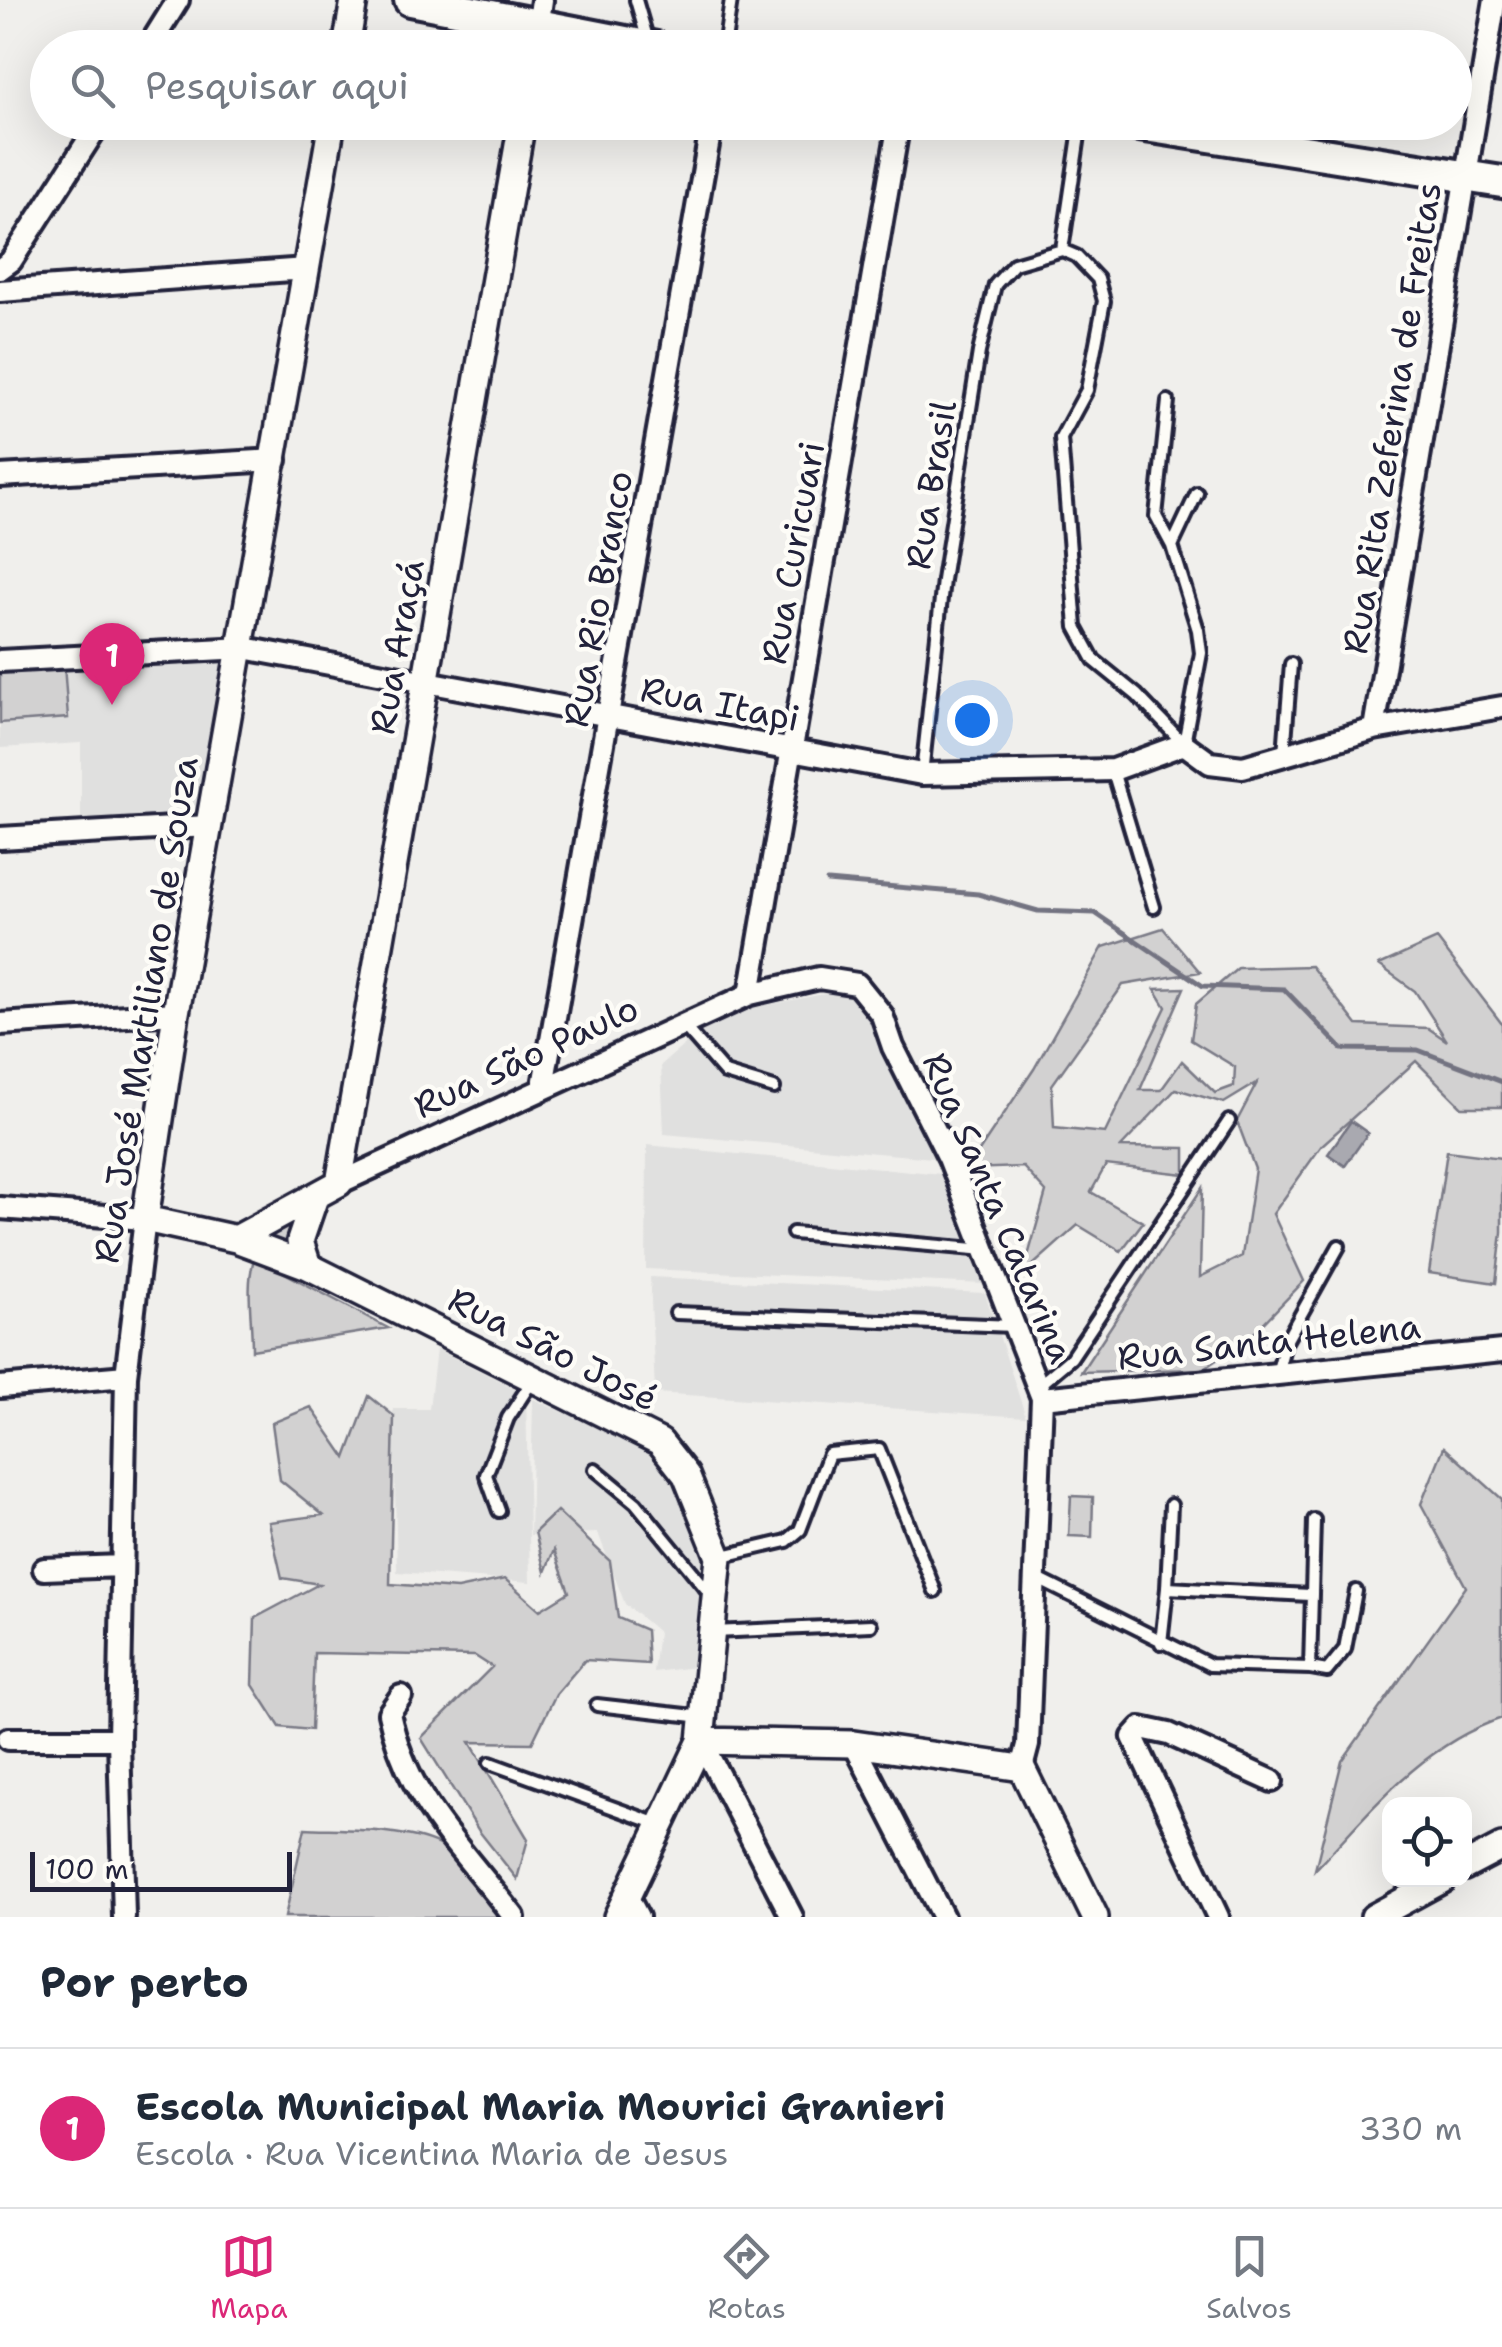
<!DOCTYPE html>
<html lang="pt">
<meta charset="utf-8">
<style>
:root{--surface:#fff;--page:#f2f2f3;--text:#1f2937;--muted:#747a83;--line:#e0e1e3;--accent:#db2777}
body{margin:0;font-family:"Shantell Sans",sans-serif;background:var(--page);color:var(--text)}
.controls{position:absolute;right:30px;bottom:30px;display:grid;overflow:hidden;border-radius:20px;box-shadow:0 10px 40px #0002}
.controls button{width:90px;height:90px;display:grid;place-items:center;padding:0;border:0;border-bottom:2px solid var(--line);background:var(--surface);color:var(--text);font:50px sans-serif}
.scale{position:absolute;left:30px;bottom:25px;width:262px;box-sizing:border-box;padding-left:10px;border:5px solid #22223b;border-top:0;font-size:28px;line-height:35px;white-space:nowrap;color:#22223b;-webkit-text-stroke:8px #fdfcf7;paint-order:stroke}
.you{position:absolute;left:972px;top:720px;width:35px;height:35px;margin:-25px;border:8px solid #fff;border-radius:50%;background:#1a73e8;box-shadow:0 0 0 15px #1a73e833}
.badge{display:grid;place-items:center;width:65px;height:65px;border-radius:50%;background:var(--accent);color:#fff;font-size:32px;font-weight:700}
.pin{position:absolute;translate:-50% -82px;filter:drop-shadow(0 2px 5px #0008)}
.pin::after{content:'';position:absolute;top:52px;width:35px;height:30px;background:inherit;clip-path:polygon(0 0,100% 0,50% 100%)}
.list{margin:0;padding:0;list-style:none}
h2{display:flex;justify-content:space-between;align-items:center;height:130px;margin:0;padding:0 40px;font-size:42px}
h2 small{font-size:32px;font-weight:400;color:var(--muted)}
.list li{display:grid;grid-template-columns:65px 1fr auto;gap:30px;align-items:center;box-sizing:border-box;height:160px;padding:0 40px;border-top:2px solid var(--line)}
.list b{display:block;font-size:38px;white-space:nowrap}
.list p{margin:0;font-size:32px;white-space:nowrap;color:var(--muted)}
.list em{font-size:32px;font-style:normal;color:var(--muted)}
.icon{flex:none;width:55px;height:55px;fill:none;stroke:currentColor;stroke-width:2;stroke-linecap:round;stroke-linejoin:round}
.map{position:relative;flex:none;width:1502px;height:1917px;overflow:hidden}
.search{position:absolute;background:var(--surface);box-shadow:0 10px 40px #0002;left:30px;right:30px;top:30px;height:110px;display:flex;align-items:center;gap:25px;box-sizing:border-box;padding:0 35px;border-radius:55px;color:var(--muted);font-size:38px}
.sheet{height:290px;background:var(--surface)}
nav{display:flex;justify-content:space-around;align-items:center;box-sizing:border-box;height:140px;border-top:2px solid var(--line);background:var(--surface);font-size:28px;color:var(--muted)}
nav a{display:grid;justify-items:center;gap:5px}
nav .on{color:var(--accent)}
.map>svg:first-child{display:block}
</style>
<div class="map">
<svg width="1502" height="1917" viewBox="0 0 1502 1917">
<rect width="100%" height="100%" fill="#f0efec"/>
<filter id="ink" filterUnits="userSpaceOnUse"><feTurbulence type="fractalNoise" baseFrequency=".01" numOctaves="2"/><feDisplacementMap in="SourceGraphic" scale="20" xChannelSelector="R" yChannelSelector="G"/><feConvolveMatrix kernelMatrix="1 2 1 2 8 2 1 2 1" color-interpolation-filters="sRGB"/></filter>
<g filter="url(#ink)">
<path fill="#e0e0df" d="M233,658L203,812L81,822V743L0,748V668Z
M829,993L859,999L933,1158L664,1134L661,1065L720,1014Z
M647,1145L941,1174L985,1284L646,1269Z
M650,1277L985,1293L1026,1417L655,1393Z
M436,1349L526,1394L530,1582L397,1572L393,1409H429Z
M533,1399L640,1446L683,1490L706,1562L695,1667L653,1672L658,1632L625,1604L598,1533L530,1535Z"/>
<path fill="#d2d1d1" stroke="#7a7a86" stroke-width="2.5" d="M64,665L68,718L0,723V670Z
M1163,928L1200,972L1123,985L1052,1085L1054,1128L1105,1133L1166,1007L1155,989L1184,988L1140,1090H1161L1182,1061L1215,1093L1234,1086L1235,1067L1191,1040L1196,1004L1238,968L1311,966L1357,1025L1428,1028L1447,1041L1415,991L1379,965L1437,939L1502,1024V1107H1462L1416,1061L1322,1145L1273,1214L1304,1281L1248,1339L1203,1369L1081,1372L1202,1188L1200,1277L1242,1256L1255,1169L1237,1121L1257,1083L1224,1103L1176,1089L1121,1147L1185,1148V1174L1106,1165L1091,1192L1143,1222L1121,1251L1078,1225L1023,1274L1046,1192L1023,1167L967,1169L1034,1069L1103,947Z
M1447,1151L1502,1158V1232L1496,1283L1429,1273Z
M291,1220L290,1242L268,1239L277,1269L388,1328L252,1350C252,1296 235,1248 291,1220Z
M369,1396L394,1416L390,1584L457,1589L505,1579L540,1610L569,1592L554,1550L545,1572L535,1532L557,1511L610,1561L618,1618L646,1630L648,1664L585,1660L556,1694L532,1743L470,1742L528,1839L517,1879L479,1831L421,1738L492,1667L475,1656L314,1653L311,1730L280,1727L253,1685L255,1618L319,1584L282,1578L269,1522L323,1515L280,1480L272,1423L311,1407L346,1458Z
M1444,1447L1502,1499V1718C1422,1745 1371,1810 1315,1870L1342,1761L1466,1587L1421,1504Z
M1071,1496L1093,1497L1092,1537L1069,1536Z
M305,1828C343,1830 405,1828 439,1845C460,1854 491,1897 501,1917H285Z"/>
<path fill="#a9a9b0" stroke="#737381" stroke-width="2.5" d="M1351,1121L1368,1133L1345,1166L1328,1154Z"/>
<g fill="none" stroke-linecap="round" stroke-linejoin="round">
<path stroke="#737381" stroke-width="5" d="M827,881L978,894L1038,911L1095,913L1203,986L1284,989L1342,1049L1418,1050L1502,1082"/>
<g stroke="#22223b" stroke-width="18">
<path id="service" d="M636,0L648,41
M724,48L731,0
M1081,122L1062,250L1076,256L1098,279L1104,301L1087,390L1061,438L1076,627L1094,660L1137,695L1184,744
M1168,401L1156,516L1172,546L1198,630L1201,653L1184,744
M1172,546L1197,493
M1284,754L1291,664
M1113,771L1154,907
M922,774L943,580L979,352L995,285L1014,264L1062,250
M683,1025L725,1073L774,1088
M793,1233L986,1250
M676,1313L1014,1326
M1277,1374L1285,1343L1339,1246
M1039,1385L1071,1358L1229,1121
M595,1469L636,1503L712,1596
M499,1511L486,1475L508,1418L534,1378
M719,1557L787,1541L800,1530L829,1454L879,1449L935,1591
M1038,1579L1210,1665L1310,1668L1314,1520
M1167,1588L1171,1505
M713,1632L871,1625
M1161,1643L1167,1588L1310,1595
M1310,1668L1327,1671L1345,1649L1356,1591
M597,1705L703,1717
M490,1763L661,1825"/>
</g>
<g stroke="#22223b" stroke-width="28">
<path id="minor" d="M538,28L542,0
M148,48L178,0
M0,269L11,261L100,122
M0,291L306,269
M0,476L276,460
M0,661L244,648L922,774L1113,770L1184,744L1210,763L1243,767L1374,729L1502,707
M1374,729L1495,0
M0,838L208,826
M750,994L899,122
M0,1024L176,1013
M543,1086L712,122
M339,1183L750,994L819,978L857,984L882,1015L893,1047L949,1158L1042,1398L1028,1745L1022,1768
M0,1208L145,1219L126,1376L119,1739L124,1917
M0,1387L126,1376
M1042,1398L1502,1351
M44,1569L121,1566
M401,1696L389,1713C407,1801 463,1849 514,1917
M8,1739H119
M701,1741L792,1917
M854,1744L943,1917
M628,1898L638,1917
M1218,1917L1133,1737L1141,1728L1169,1734L1272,1781"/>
</g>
<g stroke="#22223b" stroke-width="32">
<path id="tertiary" d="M346,48L354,0
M332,122L176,1013L145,1219L236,1239L308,1266L660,1442L686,1475L719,1557L701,1741
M236,1239L339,1183L522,122
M308,1266L300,1241L315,1197
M1464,1867L1502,1847
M617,1917L701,1741L854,1744L1022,1768L1095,1917
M1374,1917L1442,1880"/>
</g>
<g stroke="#22223b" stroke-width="38">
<path id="secondary" d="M410,0L656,48
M1120,122L1502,182"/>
</g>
<use href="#service" stroke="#fdfcf7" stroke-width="10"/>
<use href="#minor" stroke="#fdfcf7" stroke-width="20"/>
<use href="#tertiary" stroke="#fdfcf7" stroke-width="25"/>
<use href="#secondary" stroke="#fdfcf7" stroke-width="30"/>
</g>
</g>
<g text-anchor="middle" stroke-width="9" stroke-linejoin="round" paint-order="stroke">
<g font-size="35" fill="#22223b" stroke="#fdfcf7">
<text transform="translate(1392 418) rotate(-81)" y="12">Rua Rita Zeferina de Freitas</text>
<text transform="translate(931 485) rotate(-81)" y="12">Rua Brasil</text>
<text transform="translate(793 553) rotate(-80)" y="12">Rua Curicuari</text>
<text transform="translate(598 599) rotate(-80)" y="12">Rua Rio Branco</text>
<text transform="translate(397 647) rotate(-80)" y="12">Rua Araçá</text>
<text transform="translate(720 704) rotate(11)" y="12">Rua Itapi</text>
<text transform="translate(146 1010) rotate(-81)" y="12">Rua José Martiliano de Souza</text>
<text transform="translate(526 1057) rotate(-25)" y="12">Rua São Paulo</text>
<text transform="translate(998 1208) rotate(67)" y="12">Rua Santa Catarina</text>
<text transform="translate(1269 1342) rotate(-6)" y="12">Rua Santa Helena</text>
<text transform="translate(553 1349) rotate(27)" y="12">Rua São José</text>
</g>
</g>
</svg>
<div class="controls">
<button><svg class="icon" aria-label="locate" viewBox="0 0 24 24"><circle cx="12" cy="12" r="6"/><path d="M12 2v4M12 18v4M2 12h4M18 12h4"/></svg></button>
</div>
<div class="scale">100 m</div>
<div class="you"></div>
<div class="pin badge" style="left:112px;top:705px">1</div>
<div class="search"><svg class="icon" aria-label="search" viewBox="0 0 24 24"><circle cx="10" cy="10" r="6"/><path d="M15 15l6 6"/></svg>Pesquisar aqui</div>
</div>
<section class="sheet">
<h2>Por perto<small></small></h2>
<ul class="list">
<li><span class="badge">1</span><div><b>Escola Municipal Maria Mourici Granieri</b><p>Escola · Rua Vicentina Maria de Jesus</p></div><em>330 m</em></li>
</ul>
</section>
<nav>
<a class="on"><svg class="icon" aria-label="map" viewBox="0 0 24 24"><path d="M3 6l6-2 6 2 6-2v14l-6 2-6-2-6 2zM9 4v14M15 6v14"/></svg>Mapa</a>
<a><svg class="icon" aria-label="directions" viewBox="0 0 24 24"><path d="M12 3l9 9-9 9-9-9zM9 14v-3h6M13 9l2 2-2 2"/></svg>Rotas</a>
<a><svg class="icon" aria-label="saved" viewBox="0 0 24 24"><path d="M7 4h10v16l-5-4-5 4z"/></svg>Salvos</a>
</nav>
